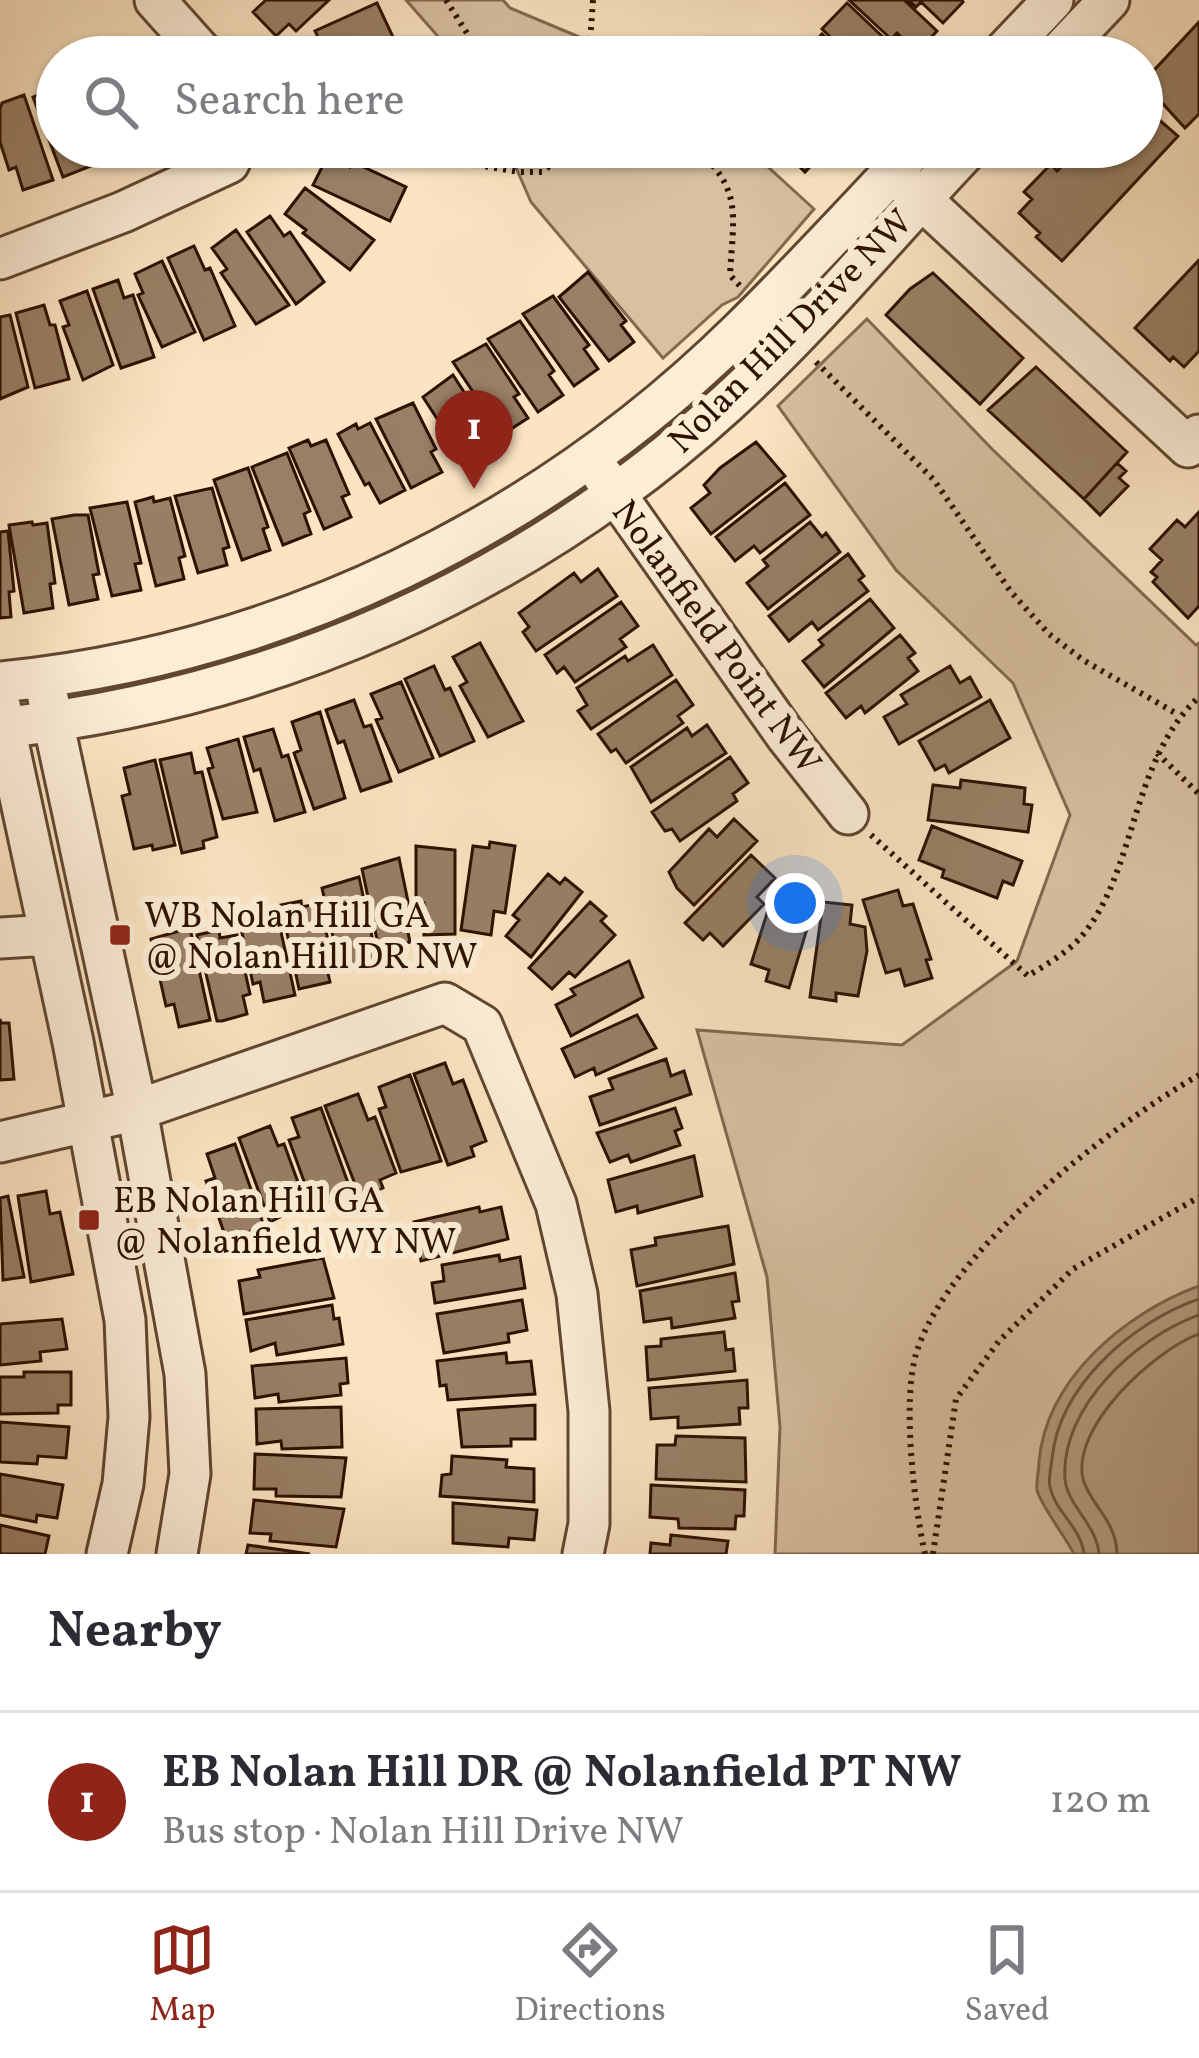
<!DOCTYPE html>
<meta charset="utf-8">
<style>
:root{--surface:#fff;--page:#f2f2f3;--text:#2b2b33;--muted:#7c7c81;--line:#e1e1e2;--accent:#8f2418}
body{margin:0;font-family:Vollkorn,serif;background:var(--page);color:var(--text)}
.you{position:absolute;left:795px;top:903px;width:42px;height:42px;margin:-30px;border:9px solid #fff;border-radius:50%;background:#1a73e8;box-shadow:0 0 0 18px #1a73e833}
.badge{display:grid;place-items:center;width:78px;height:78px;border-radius:50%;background:var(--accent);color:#fff;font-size:39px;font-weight:700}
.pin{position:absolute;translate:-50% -99px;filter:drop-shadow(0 3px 6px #0008)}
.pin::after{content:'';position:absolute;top:63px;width:42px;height:36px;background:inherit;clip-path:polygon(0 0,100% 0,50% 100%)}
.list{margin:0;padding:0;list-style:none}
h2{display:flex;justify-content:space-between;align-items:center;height:156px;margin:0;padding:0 48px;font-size:51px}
h2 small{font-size:39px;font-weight:400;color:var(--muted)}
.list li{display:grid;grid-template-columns:78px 1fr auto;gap:36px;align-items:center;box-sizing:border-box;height:180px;padding:0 48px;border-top:3px solid var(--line)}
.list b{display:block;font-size:45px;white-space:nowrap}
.list p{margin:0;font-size:39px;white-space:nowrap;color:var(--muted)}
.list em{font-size:39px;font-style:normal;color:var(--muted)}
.icon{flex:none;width:66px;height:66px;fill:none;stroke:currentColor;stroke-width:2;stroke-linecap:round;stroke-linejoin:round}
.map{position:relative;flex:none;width:1199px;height:1554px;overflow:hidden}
.search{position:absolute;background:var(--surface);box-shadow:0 3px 9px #0004;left:36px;right:36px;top:36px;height:132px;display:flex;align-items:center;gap:30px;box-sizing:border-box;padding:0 42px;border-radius:66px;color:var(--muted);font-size:45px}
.sheet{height:336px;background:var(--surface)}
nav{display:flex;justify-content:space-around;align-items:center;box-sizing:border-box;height:168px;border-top:3px solid var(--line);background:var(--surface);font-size:33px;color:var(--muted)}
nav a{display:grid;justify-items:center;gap:6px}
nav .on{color:var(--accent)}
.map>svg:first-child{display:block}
</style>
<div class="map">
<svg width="1199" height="1554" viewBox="0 0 1199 1554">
<rect width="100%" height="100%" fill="#fbe4c2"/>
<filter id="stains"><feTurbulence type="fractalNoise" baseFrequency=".00167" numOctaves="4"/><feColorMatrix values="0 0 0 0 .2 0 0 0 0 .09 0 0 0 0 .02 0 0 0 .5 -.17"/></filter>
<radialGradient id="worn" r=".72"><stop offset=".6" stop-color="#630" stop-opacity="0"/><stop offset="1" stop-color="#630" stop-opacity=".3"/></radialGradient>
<path fill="#d8c0a1" stroke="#826950" stroke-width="3" d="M406,0H503L510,8L627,57H456Z
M507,147H746L814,209L738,297L722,305L663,358L531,202Z
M867,319L992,449L1196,645L1199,643V1554H775L780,1427L767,1277L697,1030L902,1045L1017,961L1070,815L1013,683L896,570L778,406Z"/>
<path fill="#b59d80" stroke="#7f654d" stroke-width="3" d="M1199,1286V1554H1074C1065,1536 1041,1506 1037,1490C1036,1482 1039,1470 1039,1462C1046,1379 1125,1313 1199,1286Z"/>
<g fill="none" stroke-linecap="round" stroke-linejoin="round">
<path stroke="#715840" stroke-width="3" d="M1084,1554C1081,1527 1055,1512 1050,1487C1048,1480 1051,1467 1052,1459C1059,1385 1133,1322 1199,1299
M1099,1554C1097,1525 1067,1505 1065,1479C1060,1407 1137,1337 1199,1315
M1117,1554C1116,1519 1090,1505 1083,1479C1071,1426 1155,1350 1199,1334"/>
</g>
<path fill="#987f65" stroke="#2d1200" stroke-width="3" d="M266,0H329L296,31L289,24L276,36L253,12Z
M849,0H904L937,31L917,52L897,33L891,39Z
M908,0H962L963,2L943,23L921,2L916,7Z
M377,3L393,37L350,57H299L295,48L318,37L315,31Z
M847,3L904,57H851L822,29Z
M1199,22V114L1185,128L1143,82Z
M822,34L846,57H801Z
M144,41L154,57H116L129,51Z
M57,87V147H90L92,150L86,153L91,166L63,177L33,97Z
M24,95L53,180L23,190L16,167L9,170L0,142V109L2,103Z
M1142,105L1178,136L1062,261L1036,237L1040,233L1019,213L1032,199L1024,192L1051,164L1057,171L1080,147H1142Z
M768,147H819L824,152L805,172L787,154L781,160Z
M327,157L350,167L353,162L406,187L390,221L313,185Z
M305,188L374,240L350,270L303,233L306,230L285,214Z
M270,216L284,236L290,232L324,282L296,304L247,232Z
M236,230L289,305L256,324L221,273L227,269L212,248Z
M194,246L205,270L210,268L235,326L204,340L168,258Z
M1199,260V351L1184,367L1173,357L1170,361L1135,328Z
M162,261L195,332L162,347L138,295L143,293L135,274Z
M588,272L626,321L621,325L634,342L609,361L559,297Z
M933,273L1023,358L980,404L886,315L910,289Z
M118,280L124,298L133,295L154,357L121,368L93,289Z
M87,291L113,365L83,380L63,327L69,325L60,301Z
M553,296L589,345L584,349L598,369L574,386L523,314Z
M44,305L50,325H55L69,379L35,388L16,313Z
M10,315L28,387L0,399V317Z
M520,321L554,371L549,375L563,395L538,412L488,339Z
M486,344L519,394L514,397L528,418L502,435L453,362Z
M1036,367L1127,452L1084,499L988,410Z
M453,375L495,440L469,456L453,430L447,434L423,397Z
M413,403L436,449L431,452L442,472L411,488L376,419Z
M370,423L405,490L380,503L369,483L365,485L338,434L356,424L358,429Z
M308,440L311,446L326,440L349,494L342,497L351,517L324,529L289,448Z
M756,442L785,476L711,534L691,508L710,493L704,485L720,468Z
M287,453L310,511L304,514L311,534L283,545L252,467Z
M1117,463L1126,471L1119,478L1128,486L1100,515L1084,499Z
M248,468L268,527L263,529L270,550L242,560L214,480Z
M785,483L810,515L760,553L754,546L735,561L716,537Z
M212,488L229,547L223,549L227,565L198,573L175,496Z
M153,497L154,502L170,498L185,556L179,558L184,579L156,586L135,502Z
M127,502L141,563L135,564L141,590L112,596L90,508Z
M1199,512V606L1188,618L1153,582L1157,577L1151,572L1162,560L1150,549L1177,520L1185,527Z
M74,515H88L99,574L93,575L98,599L69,605L52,519Z
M32,522L33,525L47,523L55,583L50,584L53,608L24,613L9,525Z
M810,522L822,537L826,533L840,552L768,609L747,583L768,566L763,560Z
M8,531L14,591L9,592L11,617L0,618V532Z
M848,554L864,576L859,580L868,591L818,630L812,622L789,641L769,616Z
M598,569L617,596L536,651L523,632L529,627L519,613L574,573L581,582Z
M870,599L894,628L824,687L803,661L823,645L819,640Z
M621,602L638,626L620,639L626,647L575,682L564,667L557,673L545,655Z
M900,635L915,653L908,658L918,671L865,713L861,706L846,718L826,693Z
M480,643L523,721L488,737L460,686L467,682L453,657Z
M653,645L672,675L591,729L578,711L587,705L577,688L625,656L628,661Z
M434,666L445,690L450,688L474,741L440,756L405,679Z
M950,666L960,683L970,677L981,697L899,744L884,717L907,704L901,695Z
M676,680L693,705L678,716L683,723L626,763L616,749L611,752L598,734Z
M401,682L433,758L399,772L376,720L382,718L371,694Z
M354,700L364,727L371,725L391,781L361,791L344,741L338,743L326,710Z
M990,700L1010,738L949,773L945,765L935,770L919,741Z
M320,712L345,798L314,809L294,753L301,750L292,722Z
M707,725L726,753L651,802L631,767L687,728L692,736Z
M273,729L282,757L288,755L305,812L275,821L260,769L254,771L244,737Z
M238,739L257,812L223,819L208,769L213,767L207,748Z
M191,753L195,773L202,772L217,837L203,841L204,848L182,853L160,760Z
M730,757L748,783L733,794L737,801L680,841L672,829L665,831L652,812Z
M155,760L175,845L153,850L152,845L134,849L122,796L130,794L124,768Z
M961,780L1025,788L1024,804L1032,805L1028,832L928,820L933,785L960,788Z
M734,819L757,841L694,905L677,888L669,872L709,829L717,837Z
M932,826L1022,861L1013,885L1003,881L997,898L942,877L944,870L919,860Z
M490,842L515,846L505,913L494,911L491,935L461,930L473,846L489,848Z
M416,846L455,850V934L424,935V903H416Z
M751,855L775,878L757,897L764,904L723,946L710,933L703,940L685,923Z
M399,858L412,921L406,922L410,942L379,949L362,869Z
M548,874L560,884L565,878L582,892L531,957L506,936L519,920L513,915Z
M359,877L378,964L347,971L344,954L337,955L322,888Z
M787,887L817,896L789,988L766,981L769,970L751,964L769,907L780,910Z
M898,890L903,906L913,904L931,959L926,960L932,978L905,986L900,969L886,973L863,900Z
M301,901L302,907L320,903L332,959L325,960L330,982L299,989L281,905Z
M590,902L606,916L601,921L615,935L575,977L569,972L552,989L529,968Z
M823,902L852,905L850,924L865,927L867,951L858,996L836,993V1001L810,997Z
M262,914L263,918L277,914L295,995L264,1002L260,982L253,984L239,919Z
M190,928L210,1020L179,1027L174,1004L166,1006L151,939Z
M219,930L220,938L237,935L250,994L243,996L247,1014L222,1021H217L197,935Z
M629,961L643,997L571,1036L556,1005L575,995L571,989Z
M637,1015L656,1048L596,1075L594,1068L575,1077L562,1049Z
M0,1019L1,1023H9L14,1079L0,1080Z
M666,1059L671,1076L684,1071L691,1094L600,1125L590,1097L613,1089L609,1079Z
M445,1063L453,1084L463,1080L486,1141L471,1147L474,1156L448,1165L414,1074Z
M410,1075L441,1161L401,1172L379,1109L386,1107L379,1087Z
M358,1094L368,1120L375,1117L396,1173L380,1180L383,1188L360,1197L325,1106Z
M321,1108L352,1194L313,1206L289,1140L299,1137L292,1118Z
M675,1108L682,1128L675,1131L680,1145L631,1162L628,1155L610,1162L597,1133Z
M270,1126L278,1146L284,1144L306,1204L270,1222L239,1138Z
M235,1144L264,1226L251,1231L253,1235L228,1244L206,1181L215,1178L207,1154Z
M694,1156L702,1196L638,1213L637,1206L616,1212L608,1180Z
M46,1191L50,1214L60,1212L73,1274L31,1282L18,1196Z
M8,1196L24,1277L3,1280L0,1198Z
M479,1207L480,1212L501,1207L508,1239L421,1261L414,1222Z
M728,1226L734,1264L637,1286L631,1250L656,1245L655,1238Z
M499,1255L500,1261L520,1257L525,1288L435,1303L432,1283L444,1281L442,1265Z
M323,1258L334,1298L244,1314L239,1281L260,1277L258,1270Z
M735,1273L739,1301L732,1302L735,1318L672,1328L671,1318L644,1322L640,1291Z
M522,1300L527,1330L508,1334L509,1342L444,1353L437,1314Z
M332,1305L334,1319L339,1318L343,1344L277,1355L275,1343L251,1351L246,1320Z
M62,1319L67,1349L40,1352L41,1361L0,1365V1324Z
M724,1332L726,1350L733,1349L735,1371L648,1380L646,1347L661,1346V1339Z
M506,1353L507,1363L531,1361L535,1394L448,1400L446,1385L440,1386L437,1361Z
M346,1358L348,1383L340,1384L341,1395L279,1402L278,1394L255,1398L252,1366Z
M24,1372H71V1405H58V1413L0,1414V1377H24Z
M747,1380L748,1408H739L740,1424L678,1428V1417L651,1419L649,1388Z
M535,1405V1439H511V1446L462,1447L458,1410Z
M341,1407L342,1447L282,1449L281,1441L257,1444L256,1409Z
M0,1422L69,1427L66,1458L38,1456L37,1464L0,1462Z
M676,1436L745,1438L746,1482L656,1479L657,1445H675Z
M255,1454L346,1458L341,1497L276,1496V1489H254Z
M452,1456L507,1460L506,1467L534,1469V1502L440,1496L442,1475L451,1474Z
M0,1474L63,1485L57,1518L37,1515L36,1522L0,1515Z
M651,1485L745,1490L744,1516H736L735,1529L679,1528L678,1519L650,1517Z
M254,1500L344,1509L336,1547L270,1541L271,1534L250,1533Z
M453,1503L537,1510L534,1540L509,1538L508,1547L453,1543Z
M0,1525L49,1536L45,1554H0Z
M671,1535L728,1541L726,1554H650L651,1543L670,1545Z
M248,1545L310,1554H246Z"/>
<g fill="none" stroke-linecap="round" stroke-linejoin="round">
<g stroke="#604630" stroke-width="45">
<path id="minor" d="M155,0L206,57
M999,57L1053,0
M1055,57L1109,0
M905,184L1188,447L1199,435
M0,259L123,212L229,163L236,147
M603,476L787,737L848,814
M0,682C278,655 542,526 740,331C801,271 858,209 916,147
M48,698L137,1110L185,1374L190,1474L177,1554
M0,705L73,1042L125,1320L129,1417L123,1484L107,1554
M0,728C270,699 525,587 726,404C813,325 889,232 970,147
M0,938L50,935
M0,1142L137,1110L445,1003L482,1025L556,1204L577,1294L589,1411V1524L583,1554"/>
</g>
<path stroke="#2d1200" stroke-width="6" stroke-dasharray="3 6" stroke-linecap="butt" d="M446,0L482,57
M589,57L593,0
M370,147L520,172H543L570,147
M693,147C744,188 733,216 730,275L740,286
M816,362L934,480L1011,592L1049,634L1083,660L1179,715
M1157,753L1199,794
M871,835L1028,976C1045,965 1067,953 1081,937C1137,872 1130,761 1199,697
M925,1554C914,1504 902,1402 916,1354C947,1252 1109,1127 1199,1075
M933,1554L956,1399L999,1341L1073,1269L1199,1197"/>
<use href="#minor" stroke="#fcedd7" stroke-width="39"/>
</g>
<g fill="#8f2418" stroke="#fcedd7" stroke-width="4.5">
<rect x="108" y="923" width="24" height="24" rx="6"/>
<rect x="77" y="1208" width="24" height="24" rx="6"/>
</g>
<g text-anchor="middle" stroke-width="12" stroke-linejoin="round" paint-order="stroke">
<g font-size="36" fill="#2d1200" stroke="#fcedd7">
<text transform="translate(789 330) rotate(-45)" y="13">Nolan Hill Drive NW</text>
<text transform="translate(718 636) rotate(54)" y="13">Nolanfield Point NW</text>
</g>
<g font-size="36" fill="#2d1200" stroke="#fcedd7" text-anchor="start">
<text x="144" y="927">WB Nolan Hill GA<tspan x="144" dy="41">@ Nolan Hill DR NW</tspan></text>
<text x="113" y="1212">EB Nolan Hill GA<tspan x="113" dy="41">@ Nolanfield WY NW</tspan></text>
</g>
</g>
<rect width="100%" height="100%" filter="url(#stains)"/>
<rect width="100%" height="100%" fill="url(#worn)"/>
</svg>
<div class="you"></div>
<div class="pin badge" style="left:474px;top:489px">1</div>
<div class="search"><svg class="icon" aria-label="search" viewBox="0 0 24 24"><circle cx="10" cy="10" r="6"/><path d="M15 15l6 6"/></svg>Search here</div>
</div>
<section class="sheet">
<h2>Nearby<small></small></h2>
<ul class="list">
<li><span class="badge">1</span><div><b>EB Nolan Hill DR @ Nolanfield PT NW</b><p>Bus stop · Nolan Hill Drive NW</p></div><em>120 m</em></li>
</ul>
</section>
<nav>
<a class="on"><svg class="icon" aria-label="map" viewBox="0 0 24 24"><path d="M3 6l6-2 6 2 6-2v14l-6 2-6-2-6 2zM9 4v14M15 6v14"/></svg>Map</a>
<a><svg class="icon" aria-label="directions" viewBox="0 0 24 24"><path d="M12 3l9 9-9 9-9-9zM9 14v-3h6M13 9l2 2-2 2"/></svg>Directions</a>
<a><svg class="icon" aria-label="saved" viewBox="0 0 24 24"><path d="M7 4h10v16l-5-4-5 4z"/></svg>Saved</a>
</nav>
